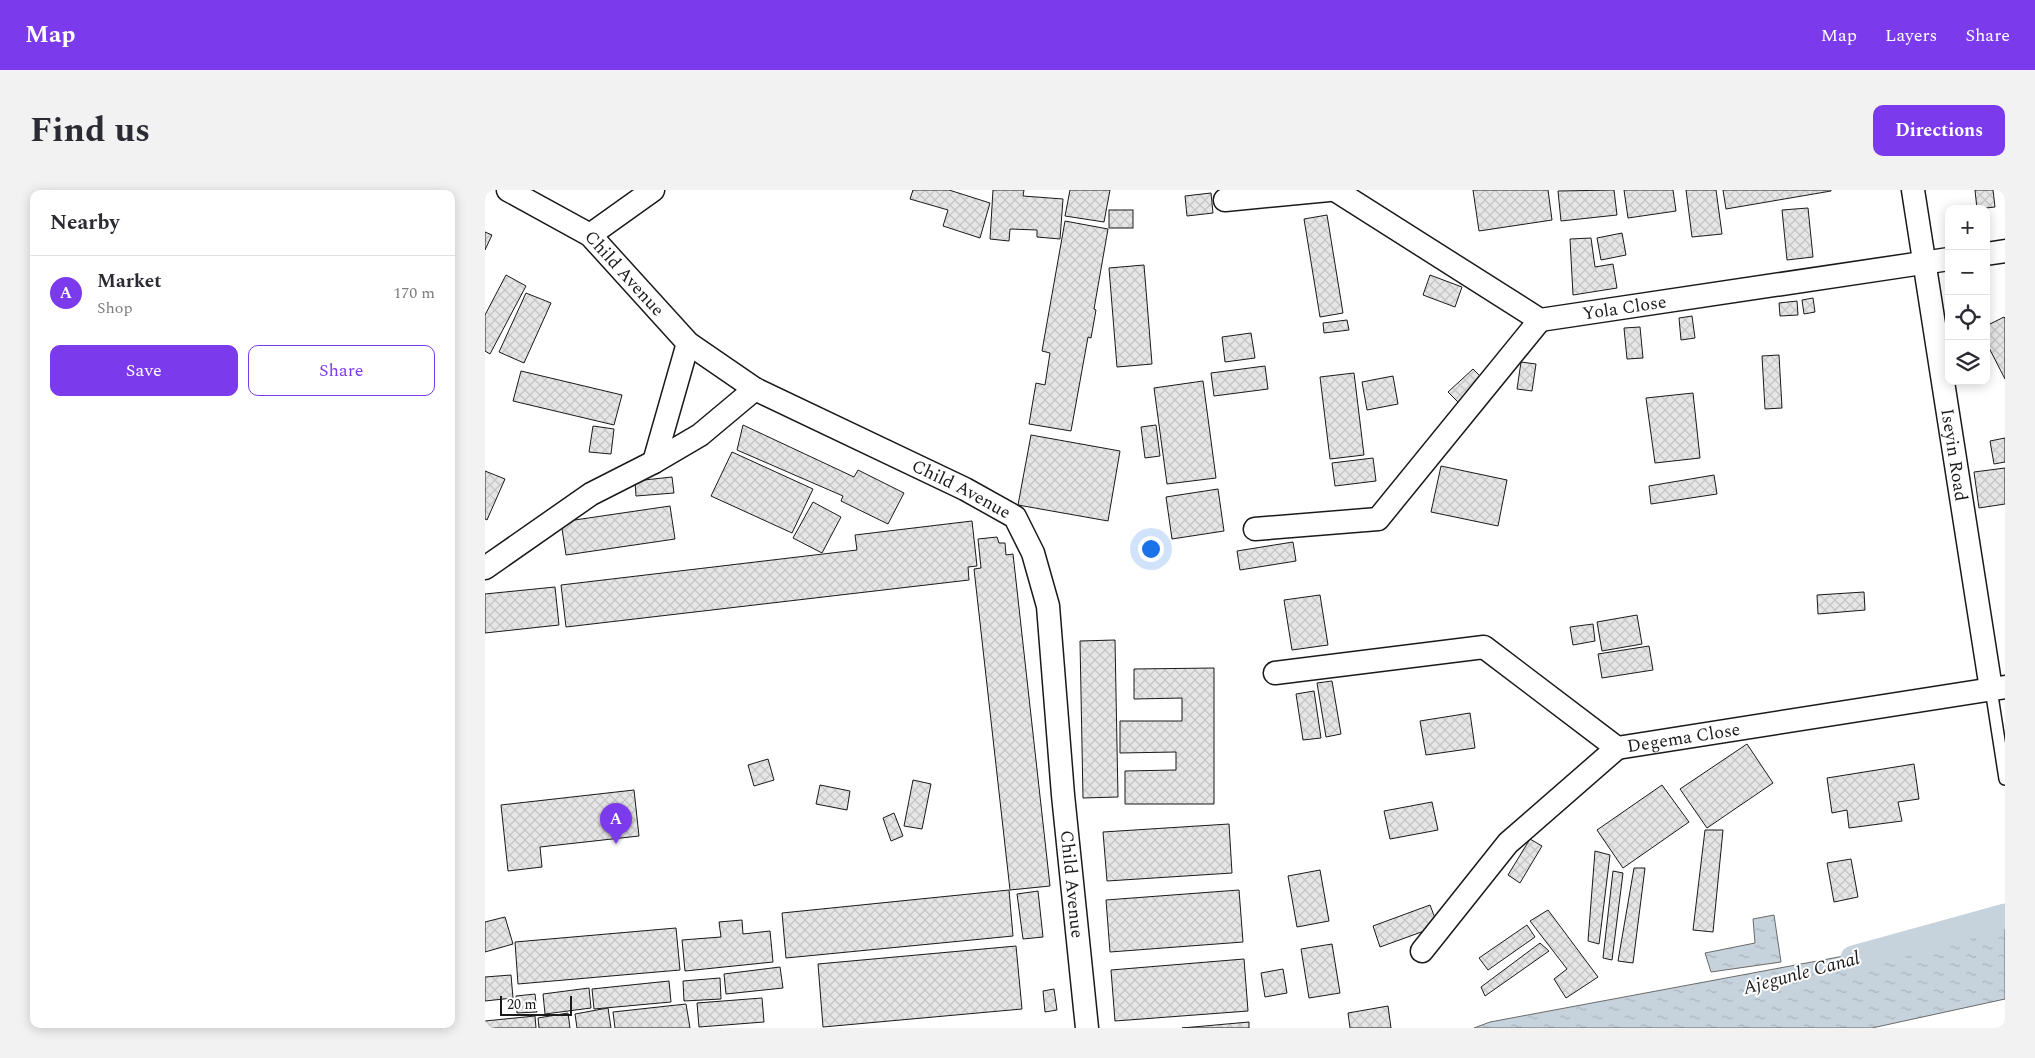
<!DOCTYPE html>
<html lang="en">
<head>
<meta charset="utf-8">
<style>
  body { margin:0; font-family:Spectral,serif; background:#f2f2f3; color:#2b2b33 }
  .controls { position:absolute; right:15px; top:15px; display:grid; overflow:hidden; border-radius:10px; box-shadow:0 2px 12px #0003 }
  .controls button { width:45px; height:45px; display:grid; place-items:center; padding:0; border:0; border-bottom:1px solid #e1e1e2; background:#fff; color:#2b2b33; font:25px sans-serif }
  .scale { position:absolute; left:15px; bottom:12px; width:72px; box-sizing:border-box; padding-left:5px; border:2px solid #1a1a1a; border-top:0; font-size:14px; line-height:18px; white-space:nowrap; color:#1a1a1a; -webkit-text-stroke:4px #fff; paint-order:stroke }
  .you { position:absolute; left:665px; top:358px; width:18px; height:18px; margin:-12px; border:4px solid #fff; border-radius:50%; background:#1a73e8; box-shadow:0 0 0 8px #1a73e833 }
  .badge { display:grid; place-items:center; width:32px; height:32px; border-radius:50%; background:#7c3aed; color:#fff; font-size:16px; font-weight:700 }
  .pin { position:absolute; translate:-50% -41px; filter:drop-shadow(0 1px 2px #0008) }
  .pin::after { content:''; position:absolute; top:26px; width:18px; height:15px; background:inherit; clip-path:polygon(0 0,100% 0,50% 100%) }
  .list { margin:0; padding:0; list-style:none }
  h2 { display:flex; justify-content:space-between; align-items:center; height:65px; margin:0; padding:0 20px; font-size:21px }
  h2 small { font-size:16px; font-weight:400; color:#7c7c81 }
  .list li { display:grid; grid-template-columns:32px 1fr auto; gap:15px; align-items:center; box-sizing:border-box; height:75px; padding:0 20px; border-top:1px solid #e1e1e2 }
  .list b { display:block; font-size:19px; white-space:nowrap }
  .list p { margin:0; font-size:16px; white-space:nowrap; color:#7c7c81 }
  .list em { font-size:16px; font-style:normal; color:#7c7c81 }
  .actions { display:flex; gap:10px; padding:15px 20px }
  .actions a { flex:1; padding:11px 0; border:1px solid #7c3aed; border-radius:10px; text-align:center; font-size:18px; color:#7c3aed }
  .actions .main { background:#7c3aed; color:#fff }
  .icon { flex:none; width:28px; height:28px; fill:none; stroke:currentColor; stroke-width:2; stroke-linecap:round; stroke-linejoin:round }
  .map { position:relative; flex:none; width:1520px; height:838px; overflow:hidden; border-radius:10px }
  header { display:flex; align-items:center; gap:30px; box-sizing:border-box; height:70px; padding:0 25px; background:#7c3aed; color:#fff }
  header strong { font-size:24px }
  nav { display:flex; gap:28px; margin-inline-start:auto; font-size:18px }
  .intro { display:flex; align-items:center; justify-content:space-between; box-sizing:border-box; height:120px; padding:0 30px }
  h1 { margin:0; font-size:35px }
  .button { padding:12px 22px; border-radius:10px; background:#7c3aed; color:#fff; font-size:18px; font-weight:700 }
  main { display:flex; gap:30px; padding:0 30px }
  aside { flex:1; background:#fff; border-radius:10px; box-shadow:0 2px 12px #0003 }
  .map>svg:first-child { display:block }
</style>
</head>
<body>
<header>
<strong>Map</strong>
<nav><a>Map</a><a>Layers</a><a>Share</a></nav>
</header>
<div class="intro"><h1>Find us</h1><a class="button">Directions</a></div>
<main>
<aside>
<h2>Nearby<small></small></h2>
<ul class="list">
<li><span class="badge">A</span><div><b>Market</b><p>Shop</p></div><em>170 m</em></li>
</ul>
<div class="actions"><a class="main">Save</a><a>Share</a></div>
</aside>
<div class="map">
<svg width="1520" height="838" viewBox="0 0 1520 838">
  <defs>
    <pattern id="water-ripples" width="26" height="14" patternUnits="userSpaceOnUse" patternTransform="scale(1.25)"><rect width="26" height="14" fill="#c6d2dc"/><path d="M2 4q2-2 4 0t4 0M15 11q2-2 4 0t4 0" fill="none" stroke="#aab4bc"/></pattern>
    <pattern id="building-cross-hatch" width="8" height="8" patternUnits="userSpaceOnUse" patternTransform="scale(1.25)"><rect width="8" height="8" fill="#e6e6e6"/><path d="M0 0l8 8M0 8l8-8" fill="none" stroke="#c5c5c5"/></pattern>
  </defs>
  <rect width="100%" height="100%" fill="#fff"/>
  <g fill="url(#water-ripples)" stroke="#6a6a6a">
    <polygon points="1289,725 1296,772 1226,782 1220,763 1270,753 1268,729"/>
    <polygon points="1520,736 1520,809 1387,838 989,838 1005,832"/>
  </g>
  <g fill="none" stroke-linecap="round" stroke-linejoin="round">
    <polyline stroke="#c6d2dc" stroke-width="25" points="1368,768 1520,726"/>
  </g>
  <g fill="url(#building-cross-hatch)" stroke="#1a1a1a">
    <polygon points="428,0 464,0 505,13 495,48 458,36 463,20 425,9"/>
    <polygon points="508,0 539,0 538,6 578,9 575,49 552,47 552,40 525,39 524,51 505,49"/>
    <polygon points="585,0 625,0 619,32 580,26"/>
    <polygon points="988,0 1063,0 1067,30 994,41"/>
    <polygon points="1129,0 1132,25 1076,31 1073,1"/>
    <polygon points="1139,0 1188,0 1191,21 1143,28"/>
    <polygon points="1201,0 1231,0 1237,44 1207,47"/>
    <polygon points="1238,0 1346,0 1346,1 1241,19"/>
    <polygon points="1490,0 1508,0 1510,17 1492,19"/>
    <polygon points="726,3 728,23 702,26 700,6"/>
    <polygon points="1323,18 1328,67 1302,70 1297,20"/>
    <rect x="624" y="20" width="24" height="18"/>
    <polygon points="842,25 858,123 835,127 819,29"/>
    <polygon points="580,31 623,39 609,119 611,120 606,148 603,147 586,241 544,234 551,193 560,195 565,163 557,161"/>
    <polygon points="0,42 7,45 0,60"/>
    <polygon points="1137,43 1141,65 1116,70 1112,48"/>
    <polygon points="1106,48 1110,77 1128,74 1132,98 1088,105 1085,49"/>
    <polygon points="659,75 667,174 632,177 624,78"/>
    <polygon points="21,85 41,96 5,164 0,161 0,125"/>
    <polygon points="945,85 977,97 970,117 938,105"/>
    <polygon points="41,103 66,113 39,173 14,162"/>
    <polygon points="1328,108 1330,122 1319,124 1317,110"/>
    <polygon points="1312,111 1313,125 1295,126 1294,113"/>
    <polygon points="1207,126 1210,148 1196,150 1194,128"/>
    <polygon points="1519,127 1520,128 1520,189 1501,152 1501,136"/>
    <polygon points="862,130 864,140 839,143 838,133"/>
    <polygon points="1155,137 1158,168 1142,169 1139,138"/>
    <polygon points="766,143 770,168 740,172 737,147"/>
    <polygon points="1294,165 1297,218 1280,219 1277,166"/>
    <polygon points="1036,172 1051,174 1047,201 1032,199"/>
    <polygon points="780,176 783,199 729,206 726,183"/>
    <polygon points="988,179 997,188 973,212 963,202"/>
    <polygon points="36,181 137,205 129,235 28,211"/>
    <polygon points="869,183 879,265 845,269 835,187"/>
    <polygon points="908,186 913,214 882,220 877,192"/>
    <polygon points="718,191 731,288 682,294 669,198"/>
    <polygon points="1208,203 1215,268 1170,273 1161,208"/>
    <polygon points="258,235 369,287 373,280 419,303 403,334 356,311 358,306 252,260"/>
    <polygon points="671,235 675,266 660,268 656,237"/>
    <polygon points="108,236 129,239 126,264 104,262"/>
    <polygon points="546,245 635,261 623,331 533,315"/>
    <polygon points="1520,248 1520,272 1509,274 1505,251"/>
    <polygon points="247,262 328,299 307,343 226,306"/>
    <polygon points="888,268 891,291 850,296 847,273"/>
    <polygon points="956,276 1022,290 1013,336 946,322"/>
    <polygon points="1520,278 1520,314 1494,318 1489,282"/>
    <polygon points="0,281 20,289 2,330 0,329"/>
    <polygon points="1229,285 1232,304 1166,314 1164,296"/>
    <polygon points="187,287 189,303 151,306 150,291"/>
    <polygon points="733,299 739,341 687,349 681,307"/>
    <polygon points="328,312 356,327 337,363 308,348"/>
    <polygon points="185,316 190,349 81,365 76,332"/>
    <polygon points="487,331 492,376 483,377 484,390 81,437 76,395 372,360 370,345"/>
    <polygon points="512,347 514,353 520,353 521,365 528,364 565,696 525,700 489,379 496,378 493,349"/>
    <polygon points="808,352 811,371 755,380 752,361"/>
    <polygon points="70,397 74,435 0,443 0,404"/>
    <polygon points="1379,402 1380,420 1333,424 1332,405"/>
    <polygon points="835,405 843,455 807,460 799,410"/>
    <polygon points="1152,425 1157,454 1117,461 1112,432"/>
    <polygon points="1108,434 1110,451 1088,455 1085,437"/>
    <polygon points="630,450 633,607 598,608 595,451"/>
    <polygon points="1164,456 1168,480 1117,488 1113,464"/>
    <polygon points="729,478 729,614 640,614 640,581 691,580 691,562 635,563 635,531 697,531 697,508 649,509 649,479"/>
    <polygon points="847,491 856,544 841,547 832,493"/>
    <polygon points="829,501 836,548 818,550 811,504"/>
    <polygon points="985,523 990,558 941,565 935,531"/>
    <polygon points="1262,554 1288,593 1222,638 1195,599"/>
    <polygon points="283,569 289,590 269,596 263,575"/>
    <polygon points="1429,574 1434,609 1413,612 1417,631 1364,638 1362,620 1347,623 1342,588"/>
    <polygon points="428,590 446,594 437,639 419,636"/>
    <polygon points="335,595 365,601 362,620 331,614"/>
    <polygon points="1177,595 1204,632 1138,678 1112,640"/>
    <polygon points="149,600 154,646 55,657 57,677 23,681 16,615"/>
    <polygon points="947,612 953,640 905,649 899,621"/>
    <polygon points="409,623 418,646 406,651 398,628"/>
    <polygon points="744,634 747,683 622,691 618,642"/>
    <polygon points="1220,640 1238,640 1228,742 1208,740"/>
    <polygon points="1045,649 1057,656 1035,693 1023,685"/>
    <polygon points="1110,661 1125,665 1114,754 1103,751"/>
    <polygon points="1366,669 1373,707 1349,712 1342,673"/>
    <polygon points="1149,678 1160,678 1148,773 1133,771"/>
    <polygon points="835,680 844,731 812,737 803,686"/>
    <polygon points="1128,681 1138,683 1127,770 1118,768"/>
    <polygon points="524,700 528,746 301,768 297,723"/>
    <polygon points="754,700 758,752 625,762 621,710"/>
    <polygon points="553,701 558,747 538,749 532,704"/>
    <polygon points="945,715 953,736 895,757 888,736"/>
    <polygon points="1063,720 1113,787 1081,808 1069,789 1082,779 1045,731"/>
    <polygon points="20,727 28,754 0,762 0,732"/>
    <polygon points="257,730 258,744 285,741 288,772 200,781 197,750 236,747 234,732"/>
    <polygon points="1042,735 1050,747 1003,780 994,768"/>
    <polygon points="191,738 195,780 33,794 30,752"/>
    <polygon points="1055,753 1064,761 1000,806 996,797"/>
    <polygon points="847,754 855,803 824,808 816,759"/>
    <polygon points="531,756 537,819 338,837 333,774"/>
    <polygon points="759,769 763,821 630,831 626,780"/>
    <polygon points="295,777 298,798 241,804 239,784"/>
    <polygon points="798,779 802,803 780,807 776,783"/>
    <polygon points="26,785 28,808 0,811 0,787"/>
    <polygon points="235,788 236,809 199,811 198,791"/>
    <polygon points="184,791 186,812 109,819 107,799"/>
    <polygon points="104,798 106,818 60,824 58,804"/>
    <polygon points="569,799 572,820 560,822 558,801"/>
    <polygon points="50,804 52,822 32,823 31,806"/>
    <polygon points="277,808 279,832 214,837 212,813"/>
    <polygon points="201,814 205,838 130,838 128,822"/>
    <polygon points="903,816 906,838 865,838 863,823"/>
    <polygon points="123,818 126,838 92,838 90,824"/>
    <polygon points="83,823 85,838 54,838 53,828"/>
    <polygon points="50,826 51,838 0,838 0,831"/>
    <polygon points="764,832 764,838 697,838"/>
  </g>
  <g fill="none" stroke-linecap="round" stroke-linejoin="round">
    <g stroke="#1a1a1a" stroke-width="14">
      <polyline id="lane" points="1506,499 1520,589"/>
    </g>
    <g stroke="#1a1a1a" stroke-width="25">
      <g id="street">
        <path id="s1" d="M23 0 105 45 203 153 270 199 480 299 530 327 548 363 563 416 578 605 602 838"/>
        <path id="s2" d="M850 0 1055 130 1464 69"/>
        <path id="s3" d="M1428 0 1506 499"/>
        <polyline points="740,10 844,0"/>
        <polyline points="105,45 168,0"/>
        <polyline points="1501,64 1520,61"/>
        <polyline points="169,272 203,153"/>
        <polyline points="770,339 893,329 1055,130"/>
        <polyline points="0,378 106,304 169,272 215,245 270,199"/>
        <path id="s4" d="M790 483 999 457 1132 558 1520 497"/>
        <polyline points="937,761 1023,653 1132,558"/>
      </g>
    </g>
    <use href="#lane" stroke="#fff" stroke-width="11"/>
    <use href="#street" stroke="#fff" stroke-width="22"/>
  </g>
  <g text-anchor="middle" stroke-width="4" stroke-linejoin="round" paint-order="stroke">
    <g font-size="18" fill="#1a1a1a" stroke="#fff">
      <text dy="6" stroke="none"><textPath href="#s1" startOffset="145">Child Avenue</textPath></text>
      <text dy="6" stroke="none"><textPath href="#s2" startOffset="328">Yola Close</textPath></text>
      <text dy="6" stroke="none"><textPath href="#s3" startOffset="268">Iseyin Road</textPath></text>
      <text dy="6" stroke="none"><textPath href="#s1" startOffset="550">Child Avenue</textPath></text>
      <text dy="6" stroke="none"><textPath href="#s4" startOffset="445">Degema Close</textPath></text>
      <text dy="6" stroke="none"><textPath href="#s1" startOffset="985">Child Avenue</textPath></text>
    </g>
    <g font-size="19" font-style="italic" fill="#1a1a1a" stroke="#fff">
      <text transform="translate(1316 782) rotate(-15)" y="7">Ajegunle Canal</text>
    </g>
  </g>
</svg>
<div class="controls">
<button>+</button>
<button>−</button>
<button><svg class="icon" aria-label="locate" viewBox="0 0 24 24"><circle cx="12" cy="12" r="6"/><path d="M12 2v4M12 18v4M2 12h4M18 12h4"/></svg></button>
<button><svg class="icon" aria-label="layers" viewBox="0 0 24 24"><path d="M12 4l9 5-9 5-9-5zM3 14l9 5 9-5"/></svg></button>
</div>
<div class="scale">20 m</div>
<div class="you"></div>
<div class="pin badge" style="left:131px;top:654px">A</div>
</div>
</main>
</body>
</html>
